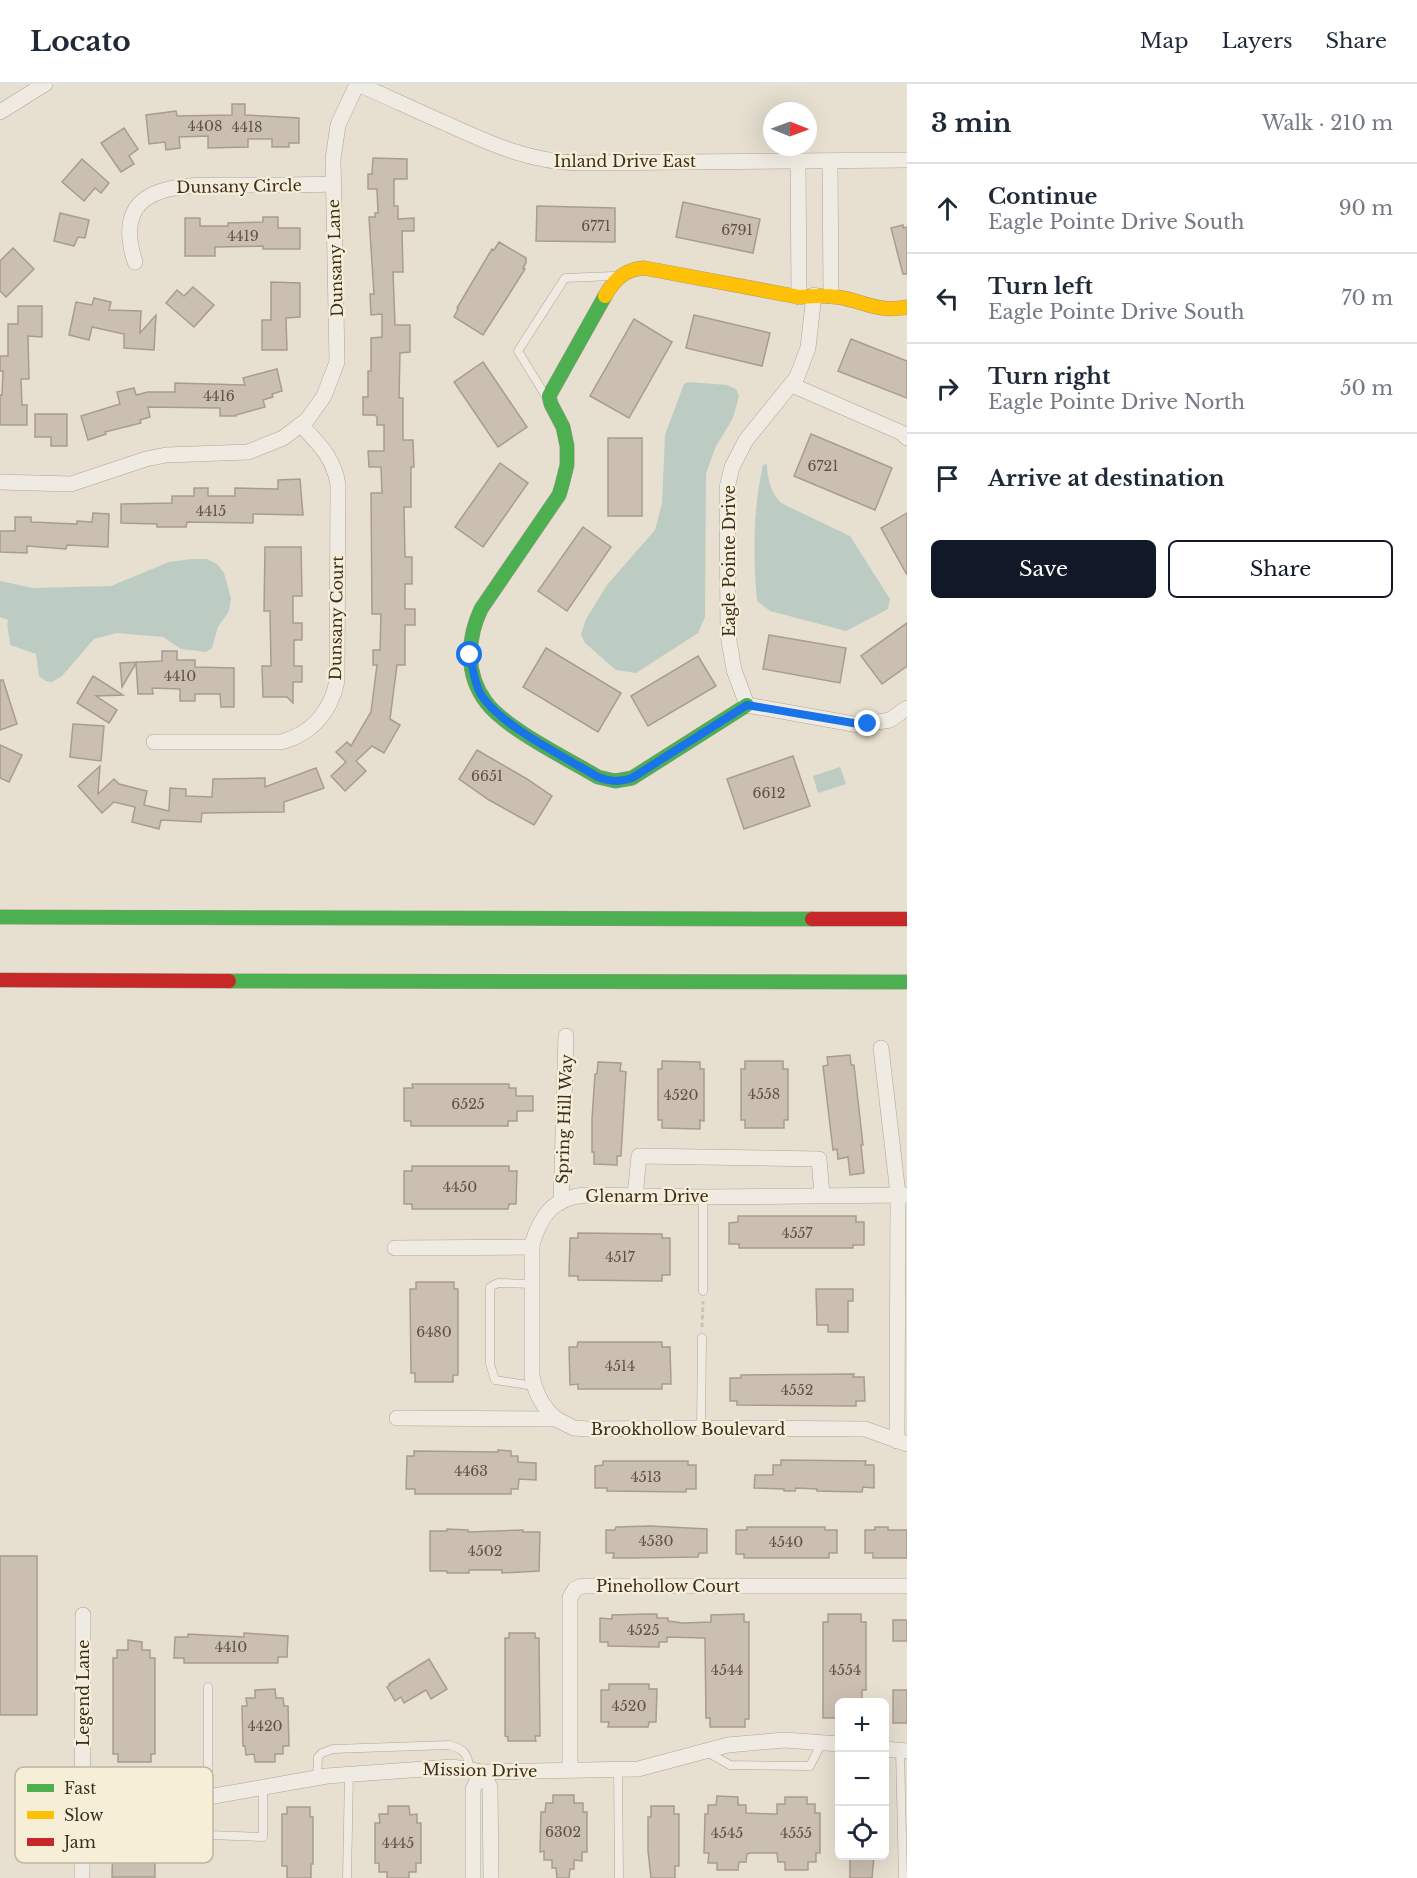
<!DOCTYPE html>
<html lang="en">
<head>
<meta charset="utf-8">
<style>
  body { margin:0; font-family:"Libre Baskerville",serif; background:#f6f6f7; color:#1f2937 }
  .controls { position:absolute; right:18px; bottom:18px; display:grid; overflow:hidden; border-radius:9px; box-shadow:0 6px 24px #0002 }
  .controls button { width:54px; height:54px; display:grid; place-items:center; padding:0; border:0; border-bottom:2px solid #e0e1e3; background:#fff; color:#1f2937; font:30px sans-serif }
  .compass { position:absolute; left:763px; top:18px; width:54px; height:54px; border-radius:50%; background:#fff; box-shadow:0 6px 24px #0002; rotate:91deg }
  .stop { position:absolute; width:18px; height:18px; margin:-14px; border:4px solid #1a73e8; border-radius:50%; background:#fff }
  .stop.end { background:#1a73e8; border-color:#fff; box-shadow:0 2px 6px #0008 }
  .list { margin:0; padding:0; list-style:none }
  h2 { display:flex; justify-content:space-between; align-items:center; height:78px; margin:0; padding:0 24px; font-size:26px }
  h2 small { font-size:20px; font-weight:400; color:#747a83 }
  .list li { display:grid; grid-template-columns:39px 1fr auto; gap:18px; align-items:center; box-sizing:border-box; height:90px; padding:0 24px; border-top:2px solid #e0e1e3 }
  .list b { display:block; font-size:22px; white-space:nowrap }
  .list p { margin:0; font-size:20px; white-space:nowrap; color:#747a83 }
  .list em { font-size:20px; font-style:normal; color:#747a83 }
  .actions { display:flex; gap:12px; padding:18px 24px }
  .actions a { flex:1; padding:14px 0; border:2px solid #111827; border-radius:9px; text-align:center; font-size:21px; color:#111827 }
  .actions .main { background:#111827; color:#fff }
  .icon { flex:none; width:33px; height:33px; fill:none; stroke:currentColor; stroke-width:2; stroke-linecap:round; stroke-linejoin:round }
  .map { position:relative; flex:none; width:907px; height:1794px; overflow:hidden }
  header { display:flex; align-items:center; gap:36px; box-sizing:border-box; height:84px; padding:0 30px; background:#fff; border-bottom:2px solid #e0e1e3 }
  header strong { font-size:28px }
  nav { display:flex; gap:33px; margin-inline-start:auto; font-size:21px }
  main { display:flex }
  aside { flex:1; background:#fff }
  .map>svg:first-child { display:block }
</style>
</head>
<body>
<header>
<strong>Locato</strong>
<nav><a>Map</a><a>Layers</a><a>Share</a></nav>
</header>
<main>
<div class="map">
<svg width="907" height="1794" viewBox="0 0 907 1794">
  <rect width="100%" height="100%" fill="#e7e0d1"/>
  <g fill="#bcccc2">
    <polygon points="689,298 727,301 736,305 739,312 733,334 715,364 706,390 705,533 698,549 636,589 616,586 585,559 581,551 586,535 607,501 655,446 662,419 665,351 684,300"/>
    <path d="M767 380C767 394 771 409 781 419L850 452 890 515 888 525 846 547 770 527 757 517C753 472 753 425 763 381Z"/>
    <path d="M191 475H207L217 480 224 489 228 503 231 515 229 527 218 543 212 564 206 568 181 565 163 553 117 549 94 555 62 592 52 598 46 597 39 592 36 570 10 561C10 551 6 545 8 536L0 533V497L33 504 111 502 169 478Z"/>
    <polygon points="840,683 846,700 818,709 813,692"/>
  </g>
  <g fill="#cbbfb2" stroke="#a89c90" stroke-width="1.5">
    <polygon points="232,20 245,20 245,31 299,34 299,59 289,59 289,63 272,63 272,55 248,55 248,63 208,64 208,52 179,53 180,64 166,66 165,58 149,60 146,31 176,27 177,32 232,31"/>
    <polygon points="124,44 138,65 129,72 134,80 121,88 101,59"/>
    <polygon points="373,74 407,75 407,95 394,95 394,122 398,122 398,135 414,134 414,147 402,147 403,188 393,188 395,241 410,241 410,268 400,269 399,314 403,314 403,356 413,356 414,383 411,383 411,423 404,423 405,473 412,473 412,500 405,500 405,525 415,525 415,541 405,541 405,581 397,581 390,635 400,641 384,669 372,662 356,677 366,687 345,707 331,692 346,678 336,668 347,658 351,662 371,628 377,581 373,581 373,566 380,566 381,530 372,530 371,409 382,409 381,383 369,383 368,367 384,367 384,341 377,341 377,333 375,331 363,331 363,313 368,313 368,287 371,287 371,254 382,253 382,230 371,231 370,210 374,210 369,133 375,133 375,129 378,129 377,105 368,105 368,90 372,90"/>
    <polygon points="82,75 109,99 101,109 95,104 84,117 62,98"/>
    <polygon points="683,118 760,135 753,169 676,153"/>
    <polygon points="537,122 615,124 615,158 536,157"/>
    <polygon points="60,129 89,136 85,154 78,153 74,162 54,157"/>
    <polygon points="263,133 278,133 278,144 300,144 300,165 263,165 263,162 215,163 215,172 185,172 185,134 200,134 200,142 228,142 228,139 263,138"/>
    <polygon points="903,141 903,144 907,143 907,190 903,190 891,144"/>
    <polygon points="499,158 526,174 526,179 523,184 525,185 508,212 483,251 454,233 458,225 457,224 492,165 494,166"/>
    <polygon points="13,164 34,185 6,213 0,207 0,177"/>
    <polygon points="271,198 300,199 300,233 286,234 287,266 262,266 262,236 271,236"/>
    <polygon points="193,203 214,221 194,243 166,219 177,206 184,212"/>
    <polygon points="94,214 111,218 109,226 141,227 140,249 156,231 154,266 124,264 124,250 92,243 89,256 69,251 76,218 92,221"/>
    <polygon points="18,222 42,222 42,253 28,252 29,295 21,295 22,321 27,321 27,341 0,341 0,311 2,311 3,287 0,287 0,272 8,272 8,240 18,240"/>
    <polygon points="694,231 770,249 762,282 686,264"/>
    <polygon points="634,235 672,258 629,334 590,312"/>
    <polygon points="851,255 907,277 907,314 838,287"/>
    <polygon points="483,278 527,343 498,363 454,298"/>
    <polygon points="277,285 282,307 272,310 273,313 263,316 265,323 236,331 236,332 220,332 220,324 148,323 150,333 140,336 141,339 105,348 106,350 88,356 81,332 120,320 117,308 134,304 136,311 148,308 175,308 175,299 245,301 243,294"/>
    <polygon points="35,330 67,330 67,362 51,362 51,353 35,353"/>
    <polygon points="811,350 892,384 875,426 794,392"/>
    <rect x="608" y="354" width="34" height="78"/>
    <polygon points="500,379 528,399 483,463 455,443"/>
    <polygon points="300,395 303,431 253,430 253,439 187,438 186,443 157,443 157,440 121,439 121,420 172,419 172,412 194,412 194,404 208,404 208,412 235,412 235,404 278,405 278,396"/>
    <polygon points="93,429 109,430 108,463 67,461 66,465 27,462 27,469 0,468 0,447 15,447 15,433 31,433 31,438 77,440 77,437 92,438"/>
    <polygon points="907,429 907,491 881,444"/>
    <polygon points="583,443 611,463 567,527 538,507"/>
    <polygon points="265,463 301,463 302,512 293,512 293,539 302,539 302,556 294,556 294,582 302,582 302,598 293,598 293,619 287,613 263,613 262,582 271,582 270,527 264,527"/>
    <polygon points="907,539 907,582 882,600 861,572"/>
    <polygon points="769,551 846,564 840,599 763,585"/>
    <polygon points="546,564 621,609 598,648 523,603"/>
    <polygon points="162,567 177,567 177,576 195,576 195,583 234,584 234,623 221,623 220,610 195,610 195,617 180,617 180,605 152,604 153,610 138,610 136,579 122,603 120,579 162,577"/>
    <polygon points="698,572 716,602 648,642 631,612"/>
    <polygon points="93,592 123,611 96,612 117,626 109,639 77,619"/>
    <polygon points="0,596 3,596 17,640 0,646"/>
    <polygon points="73,640 104,642 101,677 70,673"/>
    <polygon points="0,661 22,671 9,698 0,694"/>
    <polygon points="477,666 527,695 552,712 534,741 489,716 459,695"/>
    <polygon points="793,672 810,722 744,745 727,695"/>
    <polygon points="100,682 98,710 114,695 119,700 147,707 144,721 169,727 170,704 186,705 186,712 212,713 213,695 265,694 265,703 316,684 324,704 284,718 284,728 202,729 201,738 161,736 159,745 132,738 135,723 114,718 102,729 78,702"/>
    <polygon points="850,971 851,981 854,981 863,1061 861,1061 864,1089 850,1091 848,1073 838,1075 837,1065 833,1066 823,982 828,981 827,973"/>
    <polygon points="662,977 700,978 700,985 704,985 704,1037 700,1036 700,1045 662,1044 662,1036 658,1036 658,985 662,985"/>
    <polygon points="745,977 783,977 783,985 788,985 788,1036 784,1036 784,1044 745,1044 745,1036 741,1036 741,985 745,985"/>
    <polygon points="598,978 621,979 620,987 626,988 621,1072 617,1072 617,1081 594,1080 594,1068 592,1068 592,1035 595,990 597,990"/>
    <polygon points="412,1000 509,1000 509,1004 516,1004 516,1012 533,1012 533,1027 517,1027 517,1037 508,1037 508,1042 411,1042 411,1037 404,1037 404,1004 413,1004"/>
    <polygon points="412,1082 509,1082 509,1087 517,1087 516,1120 509,1120 508,1125 412,1125 412,1120 404,1120 404,1087 412,1087"/>
    <polygon points="738,1132 856,1132 856,1138 864,1138 864,1161 853,1161 853,1164 739,1164 739,1160 729,1160 729,1139 738,1138"/>
    <polygon points="578,1149 662,1150 662,1154 670,1154 670,1191 662,1191 662,1197 578,1196 578,1192 569,1192 570,1154 578,1154"/>
    <polygon points="416,1198 454,1198 454,1205 458,1205 458,1291 453,1291 453,1298 415,1298 415,1289 411,1289 410,1205 416,1205"/>
    <polygon points="816,1205 853,1205 853,1217 848,1217 848,1248 828,1248 828,1241 817,1241"/>
    <polygon points="578,1258 662,1258 662,1263 670,1263 671,1300 662,1300 662,1305 578,1305 578,1300 570,1301 569,1263 577,1263"/>
    <polygon points="854,1290 853,1293 864,1293 865,1317 856,1317 856,1322 737,1321 737,1317 730,1317 730,1294 741,1294 741,1291"/>
    <polygon points="498,1366 511,1367 511,1372 518,1372 518,1378 536,1379 536,1396 519,1395 518,1405 511,1405 511,1410 415,1410 415,1405 406,1405 407,1372 414,1372 414,1367 498,1368"/>
    <polygon points="781,1376 866,1377 865,1381 874,1381 874,1404 863,1403 862,1408 817,1407 817,1405 796,1404 795,1407 784,1407 784,1405 754,1404 755,1391 773,1391 773,1381 781,1381"/>
    <polygon points="603,1377 688,1377 688,1381 696,1381 696,1405 686,1405 686,1408 607,1407 607,1404 595,1404 595,1382 603,1381"/>
    <polygon points="650,1442 707,1445 707,1469 699,1469 698,1473 631,1474 613,1474 614,1469 606,1469 606,1446 615,1446 616,1443"/>
    <polygon points="747,1443 825,1443 825,1446 837,1446 837,1469 829,1469 829,1474 744,1474 744,1470 736,1470 736,1446 747,1446"/>
    <polygon points="875,1443 888,1443 888,1446 907,1446 907,1474 873,1474 873,1469 865,1469 865,1446 875,1446"/>
    <polygon points="447,1445 468,1446 468,1448 523,1446 523,1448 540,1448 539,1487 502,1489 502,1486 469,1486 469,1489 447,1489 447,1487 430,1487 430,1447 447,1447"/>
    <rect x="0" y="1472" width="37" height="159"/>
    <polygon points="645,1530 657,1530 657,1534 668,1534 668,1537 683,1539 711,1538 711,1531 744,1530 744,1538 749,1538 749,1635 745,1635 745,1643 710,1643 710,1634 706,1634 705,1554 667,1553 667,1558 659,1558 659,1563 608,1562 608,1558 600,1558 600,1534 612,1535 612,1531"/>
    <polygon points="828,1530 861,1530 861,1538 866,1538 866,1606 862,1606 862,1618 840,1618 840,1634 823,1634 823,1538 828,1538"/>
    <rect x="893" y="1536" width="14" height="21"/>
    <polygon points="244,1549 288,1552 287,1573 278,1573 278,1579 184,1579 184,1574 174,1574 175,1553 188,1553 188,1550 244,1553"/>
    <polygon points="509,1549 535,1549 535,1554 539,1554 540,1652 535,1652 536,1657 508,1657 508,1653 505,1652 505,1554 509,1554"/>
    <polygon points="128,1556 142,1558 142,1566 150,1566 150,1574 155,1574 155,1670 151,1670 151,1678 118,1678 118,1670 113,1670 113,1574 117,1574 117,1566 128,1566"/>
    <polygon points="429,1575 447,1605 431,1615 426,1606 404,1619 401,1613 395,1617 387,1603 390,1601 389,1600"/>
    <polygon points="609,1600 649,1600 649,1605 657,1605 656,1638 649,1638 648,1643 608,1643 609,1638 601,1638 601,1606 609,1606"/>
    <polygon points="275,1605 276,1614 283,1614 284,1622 288,1622 289,1662 283,1662 283,1670 275,1670 275,1678 255,1678 254,1670 246,1671 245,1662 243,1662 242,1622 247,1622 246,1614 255,1614 255,1606"/>
    <rect x="893" y="1606" width="14" height="33"/>
    <polygon points="553,1711 574,1711 574,1719 583,1719 583,1728 587,1728 587,1768 582,1768 582,1777 574,1776 574,1785 570,1785 569,1794 557,1794 556,1784 552,1784 552,1776 544,1776 544,1767 540,1768 541,1728 545,1728 546,1719 553,1719"/>
    <polygon points="717,1712 738,1713 738,1721 746,1721 746,1729 773,1730 777,1730 777,1720 785,1720 785,1713 807,1713 807,1720 815,1720 815,1729 820,1729 820,1769 816,1769 816,1778 808,1778 808,1786 785,1786 785,1778 778,1778 777,1769 751,1769 747,1770 746,1778 739,1778 738,1786 717,1786 717,1779 708,1779 709,1769 704,1769 705,1730 708,1730 708,1721 716,1721"/>
    <polygon points="388,1722 409,1722 410,1731 417,1730 417,1739 421,1739 421,1779 416,1779 416,1788 409,1788 409,1794 387,1794 387,1788 379,1788 379,1779 375,1779 375,1739 380,1739 379,1730 388,1730"/>
    <polygon points="651,1722 674,1722 674,1730 679,1730 679,1782 675,1782 675,1794 651,1794 648,1767 648,1733 651,1733"/>
    <polygon points="287,1723 310,1723 310,1733 313,1733 313,1780 311,1780 311,1794 287,1794 287,1782 282,1782 282,1730 287,1730"/>
    <polygon points="118,1745 150,1746 150,1753 155,1753 155,1793 112,1793 113,1753 118,1753"/>
    <polygon points="850,1772 874,1772 872,1794 850,1794"/>
  </g>
  <g fill="none" stroke-linecap="round" stroke-linejoin="round">
    <g stroke="#ada599" stroke-width="9">
      <g id="lane">
        <polyline points="545,311 518,267 565,194 613,192"/>
        <polyline points="703,1113 703,1207"/>
        <polyline points="532,1200 498,1199 490,1203 490,1280 495,1296 534,1302"/>
        <polyline points="701,1344 702,1254"/>
        <polyline points="900,1667 903,1794"/>
        <polyline points="707,1668 730,1681 810,1682 822,1658"/>
        <polyline points="618,1685 619,1794"/>
        <path d="M317 1693 318 1673 322 1669 333 1665 449 1661C465 1665 468 1671 470 1686"/>
        <polyline points="179,1713 182,1750 263,1753 263,1703"/>
        <polyline points="208,1713 208,1603"/>
        <polyline points="347,1794 349,1690"/>
      </g>
    </g>
    <g stroke="#ada599" stroke-width="16">
      <g id="street">
        <path d="M358 0C388 13 417 27 447 40 491 60 530 78 579 79L907 76"/>
        <polyline points="0,28 45,0"/>
        <polyline points="798,77 799,213"/>
        <polyline points="830,77 831,212"/>
        <path d="M135 178C109 96 184 101 240 101 271 101 302 101 333 100"/>
        <polyline points="814,211 808,264 797,293 746,356 732,383 727,404 728,551 734,586 747,621 859,641 890,636 907,624"/>
        <polyline points="792,301 902,349 907,354"/>
        <polyline points="0,398 71,400 146,375 166,371 248,368 283,354 307,336 324,312 337,278 333,75 338,41 357,0"/>
        <path d="M154 658H281C312 650 331 627 337 597L338 401C334 374 319 360 301 341"/>
        <polyline points="881,964 898,1110 897,1357"/>
        <polyline points="635,1112 639,1072 819,1075 822,1111"/>
        <polyline points="561,1118 566,952"/>
        <polyline points="395,1164 532,1163"/>
        <polyline points="397,1334 556,1335 574,1344 587,1345 701,1344 865,1345 907,1360"/>
        <path d="M556 1335C542 1322 536 1310 532 1292V1160C541 1131 553 1114 585 1111L703 1113 907 1111"/>
        <polyline points="884,1665 907,1667"/>
        <polyline points="570,1686 570,1514 575,1505 582,1502 907,1502"/>
        <polyline points="482,1688 490,1703 491,1794"/>
        <polyline points="82,1713 208,1713 327,1692 452,1683 482,1688 638,1685 728,1661 784,1656 840,1660"/>
        <polyline points="82,1794 83,1531"/>
        <polyline points="473,1794 473,1705 482,1688"/>
      </g>
    </g>
    <g stroke="#9c958a" stroke-width="15">
      <g id="fast">
        <path d="M605 212 549 312 551 320 563 343 567 362V381L562 401 559 411 481 525C467 555 465 590 486 618 506 645 568 675 598 693L615 697 632 694 747 621"/>
        <polyline points="0,833 812,835"/>
        <polyline points="229,897 907,898"/>
      </g>
    </g>
    <g stroke="#9c958a" stroke-width="15">
      <path id="slow" d="M605 212C614 196 625 185 644 184L799 213C812 212 824 211 837 213 865 217 877 229 907 223"/>
    </g>
    <g stroke="#9c958a" stroke-width="15">
      <g id="jam">
        <polyline points="812,835 907,835"/>
        <polyline points="0,896 229,897"/>
      </g>
    </g>
    <polyline stroke="#c8c2b9" stroke-width="3" stroke-dasharray="4.5 3" stroke-linecap="butt" points="702,1243 703,1217"/>
    <use href="#lane" stroke="#efebe3" stroke-width="8"/>
    <use href="#street" stroke="#efebe3" stroke-width="15"/>
    <use href="#fast" stroke="#4caf50" stroke-width="14"/>
    <use href="#slow" stroke="#ffc107" stroke-width="14"/>
    <use href="#jam" stroke="#c62828" stroke-width="14"/>
  </g>
  <g fill="none" stroke-linecap="round" stroke-linejoin="round">
    <path stroke="#1a73e8" stroke-width="8" d="M470 571C472 583 474 595 479 607 496 640 565 673 598 693 611 698 620 698 632 694L747 621 859 640H868"/>
  </g>
  <g text-anchor="middle" stroke-width="4.5" stroke-linejoin="round" paint-order="stroke">
    <g font-size="14" fill="#605244">
      <text x="205" y="47">4408</text>
      <text x="247" y="48">4418</text>
      <text x="596" y="147">6771</text>
      <text x="737" y="151">6791</text>
      <text x="243" y="157">4419</text>
      <text x="219" y="317">4416</text>
      <text x="823" y="387">6721</text>
      <text x="211" y="432">4415</text>
      <text x="180" y="597">4410</text>
      <text x="487" y="697">6651</text>
      <text x="769" y="714">6612</text>
      <text x="764" y="1015">4558</text>
      <text x="681" y="1016">4520</text>
      <text x="468" y="1025">6525</text>
      <text x="460" y="1108">4450</text>
      <text x="797" y="1154">4557</text>
      <text x="620" y="1178">4517</text>
      <text x="434" y="1253">6480</text>
      <text x="620" y="1287">4514</text>
      <text x="797" y="1311">4552</text>
      <text x="471" y="1392">4463</text>
      <text x="646" y="1398">4513</text>
      <text x="656" y="1462">4530</text>
      <text x="786" y="1463">4540</text>
      <text x="485" y="1472">4502</text>
      <text x="643" y="1551">4525</text>
      <text x="231" y="1568">4410</text>
      <text x="727" y="1591">4544</text>
      <text x="845" y="1591">4554</text>
      <text x="629" y="1627">4520</text>
      <text x="265" y="1647">4420</text>
      <text x="563" y="1753">6302</text>
      <text x="727" y="1754">4545</text>
      <text x="796" y="1754">4555</text>
      <text x="398" y="1764">4445</text>
    </g>
    <g font-size="16" fill="#3d2e20" stroke="#f7eed8">
      <text x="625" y="83">Inland Drive East</text>
      <text transform="translate(239 102) rotate(-1)" y="6">Dunsany Circle</text>
      <text transform="translate(335 174) rotate(-92)" y="6">Dunsany Lane</text>
      <text transform="translate(729 477) rotate(-90)" y="6">Eagle Pointe Drive</text>
      <text transform="translate(336 534) rotate(-89)" y="6">Dunsany Court</text>
      <text transform="translate(564 1035) rotate(-88)" y="6">Spring Hill Way</text>
      <text x="647" y="1118">Glenarm Drive</text>
      <text x="688" y="1351">Brookhollow Boulevard</text>
      <text x="668" y="1508">Pinehollow Court</text>
      <text transform="translate(83 1609) rotate(-90)" y="6">Legend Lane</text>
      <text transform="translate(480 1686) rotate(1)" y="6">Mission Drive</text>
    </g>
  </g>
  <rect x="15" y="1683" width="198" height="96" rx="9" fill="#f7eed8" stroke="#bfb4a1" stroke-width="1.5"/>
  <rect x="27" y="1700" width="27" height="8" fill="#4caf50"/>
  <rect x="27" y="1727" width="27" height="8" fill="#ffc107"/>
  <rect x="27" y="1754" width="27" height="8" fill="#c62828"/>
  <g font-size="16" fill="#3d2e20">
    <text x="64" y="1710">Fast</text>
    <text x="64" y="1737">Slow</text>
    <text x="64" y="1764">Jam</text>
  </g>
</svg>
<div class="controls">
<button>+</button>
<button>−</button>
<button><svg class="icon" aria-label="locate" viewBox="0 0 24 24"><circle cx="12" cy="12" r="6"/><path d="M12 2v4M12 18v4M2 12h4M18 12h4"/></svg></button>
</div>
<svg class="compass" viewBox="-18 -18 36 36"><path d="M0-13l5 13h-10z" fill="#e53935"/><path d="M0 13l5-13h-10z" fill="#747a83"/></svg>
<div class="stop" style="left:470px;top:571px"></div>
<div class="stop end" style="left:868px;top:640px"></div>
</div>
<aside>
<h2>3 min<small>Walk · 210 m</small></h2>
<ul class="list">
<li><svg class="icon" aria-label="ahead" viewBox="0 0 24 24"><path d="M12 20V5M6 11l6-6 6 6"/></svg><div><b>Continue</b><p>Eagle Pointe Drive South</p></div><em>90 m</em></li>
<li><svg class="icon" aria-label="left" viewBox="0 0 24 24"><path d="M17 20v-9H6M10 6l-5 5 5 5"/></svg><div><b>Turn left</b><p>Eagle Pointe Drive South</p></div><em>70 m</em></li>
<li><svg class="icon" aria-label="right" viewBox="0 0 24 24"><path d="M7 20v-9h11M14 6l5 5-5 5"/></svg><div><b>Turn right</b><p>Eagle Pointe Drive North</p></div><em>50 m</em></li>
<li><svg class="icon" aria-label="arrive" viewBox="0 0 24 24"><path d="M6 21V4h12l-3 4 3 4H6"/></svg><div><b>Arrive at destination</b></div></li>
</ul>
<div class="actions"><a class="main">Save</a><a>Share</a></div>
</aside>
</main>
</body>
</html>
